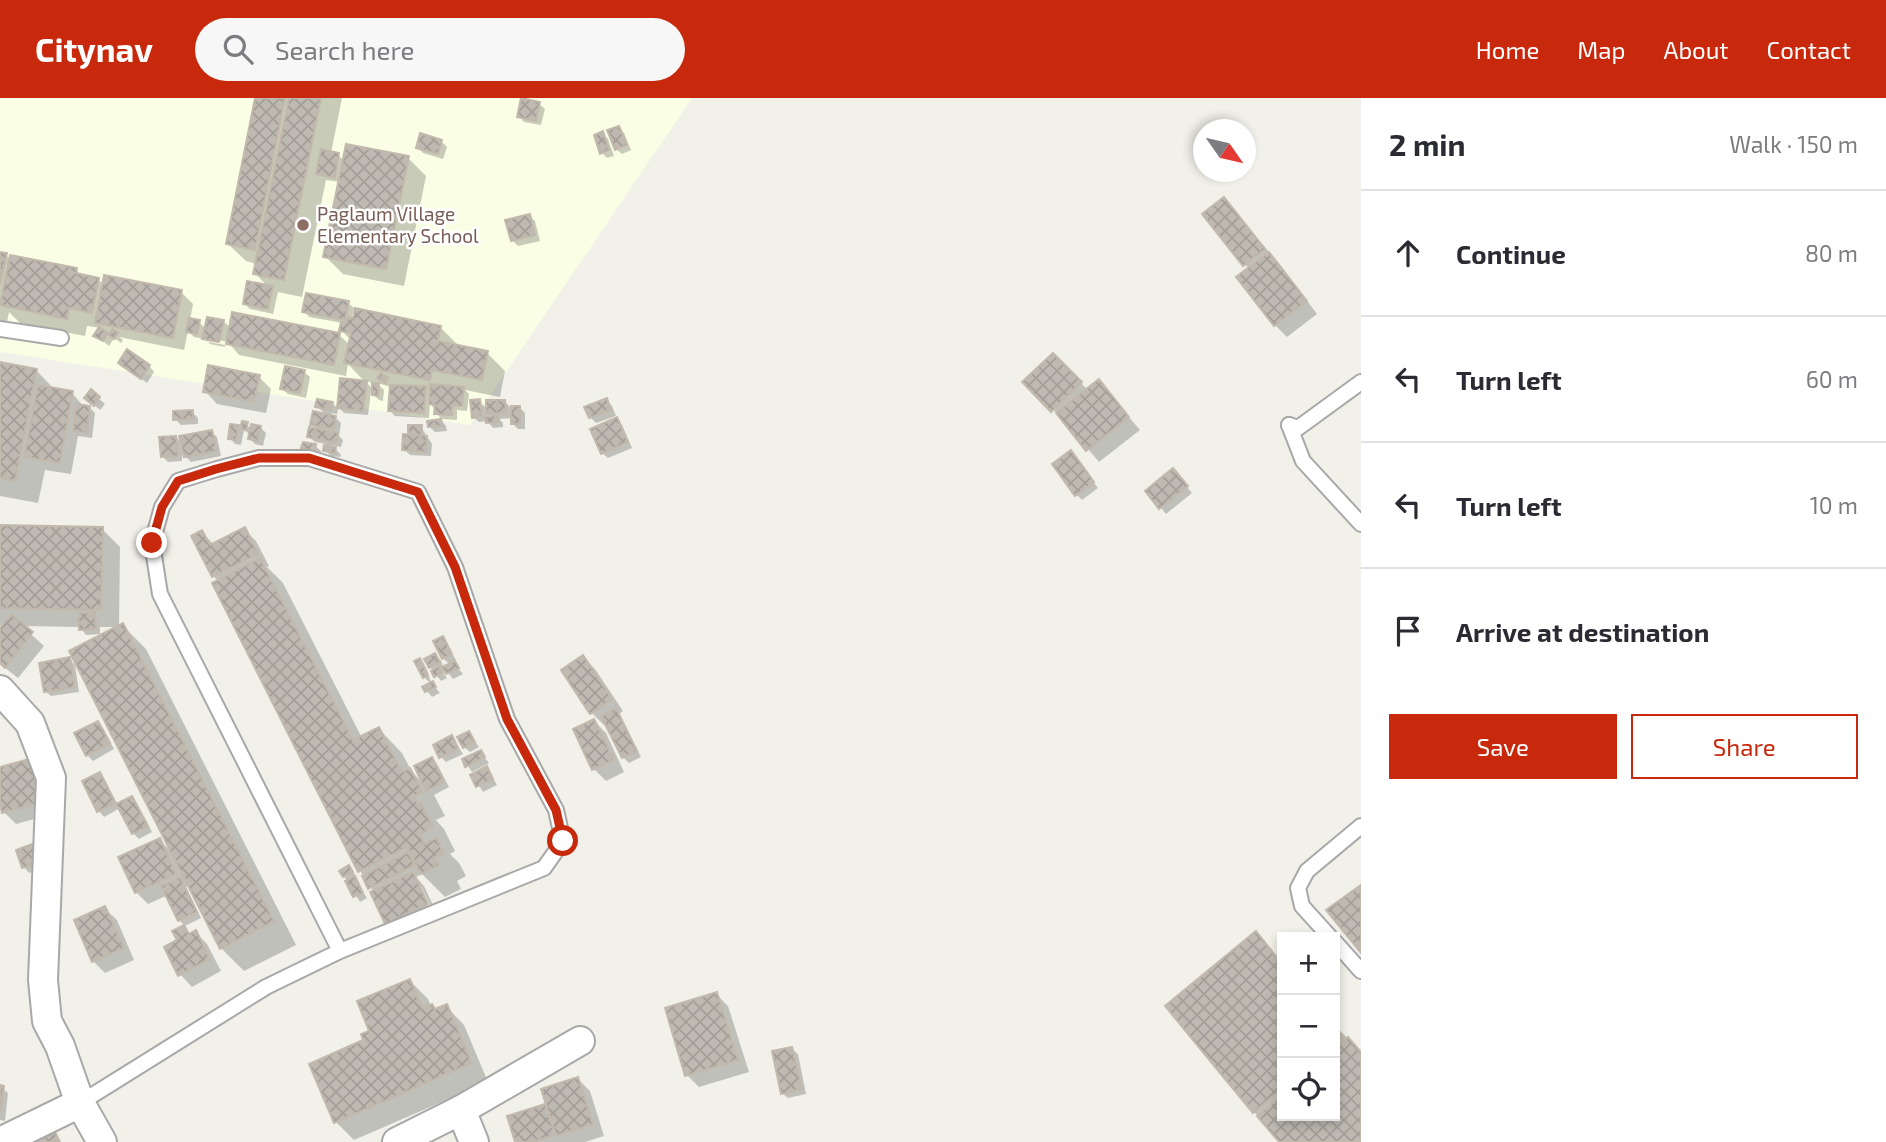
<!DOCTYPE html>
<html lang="en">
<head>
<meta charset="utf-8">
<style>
  body { margin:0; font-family:"Exo 2",sans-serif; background:#f7f7f7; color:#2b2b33 }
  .controls { position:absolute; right:21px; bottom:21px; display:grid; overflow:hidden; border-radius:0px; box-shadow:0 4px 10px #0003 }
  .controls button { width:63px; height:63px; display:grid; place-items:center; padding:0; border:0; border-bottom:2px solid #e1e1e2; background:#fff; color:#2b2b33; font:35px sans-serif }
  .compass { position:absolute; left:1193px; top:21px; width:63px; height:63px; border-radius:50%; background:#fff; box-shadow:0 4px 10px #0003; rotate:124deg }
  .stop { position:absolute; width:21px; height:21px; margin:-16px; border:5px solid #c8280b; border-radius:50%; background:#fff }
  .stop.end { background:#c8280b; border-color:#fff; box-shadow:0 2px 7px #0008 }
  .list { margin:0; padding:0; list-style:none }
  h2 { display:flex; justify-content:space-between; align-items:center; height:91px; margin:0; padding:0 28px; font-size:30px }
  h2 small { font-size:23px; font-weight:400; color:#7c7c81 }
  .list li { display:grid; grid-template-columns:46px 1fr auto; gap:21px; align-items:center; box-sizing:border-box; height:126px; padding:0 28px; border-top:2px solid #e1e1e2 }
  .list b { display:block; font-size:26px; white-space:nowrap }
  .list em { font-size:23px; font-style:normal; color:#7c7c81 }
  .actions { display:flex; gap:14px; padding:21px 28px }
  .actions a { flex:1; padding:16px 0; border:2px solid #c8280b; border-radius:0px; text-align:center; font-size:24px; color:#c8280b }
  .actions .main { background:#c8280b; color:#fff }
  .icon { flex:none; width:38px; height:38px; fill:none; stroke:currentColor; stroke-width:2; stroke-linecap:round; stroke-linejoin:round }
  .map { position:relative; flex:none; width:1361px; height:1044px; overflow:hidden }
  header { display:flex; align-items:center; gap:42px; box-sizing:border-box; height:98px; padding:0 35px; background:#c8280b; color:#fff }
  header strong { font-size:33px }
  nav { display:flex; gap:38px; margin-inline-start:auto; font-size:24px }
  .search { width:490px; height:63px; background:#f7f7f7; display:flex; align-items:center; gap:18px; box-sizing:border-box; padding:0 24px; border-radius:38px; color:#7c7c81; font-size:26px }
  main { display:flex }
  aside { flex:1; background:#fff }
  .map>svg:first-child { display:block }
</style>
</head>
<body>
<header>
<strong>Citynav</strong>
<div class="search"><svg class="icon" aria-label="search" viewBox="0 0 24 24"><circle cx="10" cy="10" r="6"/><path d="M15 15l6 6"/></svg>Search here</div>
<nav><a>Home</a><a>Map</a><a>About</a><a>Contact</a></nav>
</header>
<main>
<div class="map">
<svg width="1361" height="1044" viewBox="0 0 1361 1044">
  <defs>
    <pattern id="building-cross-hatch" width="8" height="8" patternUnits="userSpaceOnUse" patternTransform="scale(1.75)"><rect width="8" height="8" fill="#beb9b1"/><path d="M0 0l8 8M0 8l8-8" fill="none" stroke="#a39f98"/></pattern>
  </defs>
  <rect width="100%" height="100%" fill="#f1f0e9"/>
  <polygon fill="#fafee5" points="0,0 692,0 470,327 0,254"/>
  <g fill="#0003" fill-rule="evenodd">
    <polygon points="257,0 342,0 331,55 338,57 344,63 408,60 426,78 404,188 343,176 325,158 340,84 326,82 302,199 278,194 273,216 250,211 245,206 269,190 255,175 257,166 246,163 227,145"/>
    <polygon points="539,6 545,11 541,27 524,24 519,18"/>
    <polygon points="619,30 624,35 631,52 622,56 616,51"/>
    <polygon points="602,35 608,41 614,58 607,60 602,55"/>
    <polygon points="441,43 447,49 443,61 423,55 418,50"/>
    <polygon points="1224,101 1281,168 1317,216 1287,239 1275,227 1249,171 1205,116"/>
    <polygon points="529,118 535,123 540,143 518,148 513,143"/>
    <polygon points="0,156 6,157 11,162 76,172 82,178 98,181 104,187 181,194 193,206 190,222 199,224 206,231 223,223 231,230 339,237 350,247 351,242 341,232 343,225 309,219 304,213 348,205 354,210 351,221 440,229 458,247 487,255 505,273 500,299 465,292 469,296 467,313 457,312 457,322 441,321 430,305 429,320 395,318 390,313 391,289 377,285 384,292 383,303 379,302 371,294 368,317 344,315 339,309 366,284 374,292 374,285 364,283 348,266 346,278 239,257 228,244 208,240 208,244 225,247 225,249 210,246 205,241 194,239 188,233 184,252 119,239 123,242 121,245 114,240 109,248 96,237 101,230 87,228 85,238 20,225 9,214 7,224 0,223"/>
    <polygon points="1053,257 1088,292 1098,283 1140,332 1099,364 1065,323 1025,284"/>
    <polygon points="120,265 149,268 154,274 147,285"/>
    <polygon points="0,266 36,272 55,292 72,295 84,309 89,309 95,315 92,340 78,338 71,376 45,372 38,405 0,398"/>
    <polygon points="304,274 310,279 306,300 288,296 282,291"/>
    <polygon points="259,279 271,291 266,315 217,306 205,293"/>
    <polygon points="91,294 105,306 100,312 92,305"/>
    <polygon points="606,302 612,308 616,318 596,325 590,319"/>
    <polygon points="479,303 487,311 504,303 513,312 520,310 525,315 525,331 518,331 512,325 513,320 499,321 503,325 503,329 493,330 487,323 479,324 473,319"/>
    <polygon points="332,305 338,311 337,316 331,315 341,325 339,338 343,342 341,349 332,347 341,357 340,359 331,358 325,352 326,346 315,344 309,339 319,333 312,326 327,318 317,308"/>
    <polygon points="192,314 198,320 198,326 181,327 175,321"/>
    <polygon points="617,321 622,327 632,350 608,360 602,355"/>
    <polygon points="441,322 446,328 447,333 435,334 429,328"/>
    <polygon points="243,325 252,331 260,329 266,335 263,348 255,346 250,341 251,337 244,332 241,347 235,346 230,340 238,329 242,333"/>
    <polygon points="421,329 432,346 431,358 410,357 404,351"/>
    <polygon points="211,334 217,339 221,358 191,364 182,355 182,363 168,364 162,358 176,339 183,347"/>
    <polygon points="315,348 321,353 320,358 309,355 303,350"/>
    <polygon points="1076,360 1098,390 1082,402 1076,396"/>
    <polygon points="1178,378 1192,395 1166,416 1147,393"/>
    <polygon points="0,429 102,431 120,449 119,529 100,529 100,536 86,537 80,529 22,528 44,548 18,580 0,566 0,532 4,527 0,527"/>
    <path d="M244 431 256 443 269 468 267 469 283 485 362 640 379 631 402 655 412 674 423 685 432 661 437 666 449 689 434 697 445 718 436 722 444 731 455 753 450 756 459 765 466 778 457 783 461 791 445 799 422 776 416 779 424 788 438 818 398 837 386 825 374 794 360 773 218 483 213 478 202 434 214 447ZM417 788H421L433 813 430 815Z"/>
    <polygon points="123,528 146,551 296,847 244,873 221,850 190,787 186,789 201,820 183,829 185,828 179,822 168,797 148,806 136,794 159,742 172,754"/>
    <polygon points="442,540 456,562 453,564 463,576 453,581 448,575 450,567 443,560"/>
    <polygon points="435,557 441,563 444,570 441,572 447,580 441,583 430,569"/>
    <polygon points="583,559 595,571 623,613 619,616 641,659 629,665 623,659 607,625 604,627 592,615"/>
    <polygon points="69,561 75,567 79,594 51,598 45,593"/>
    <polygon points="420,562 425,568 431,584 440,595 432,599 424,590 431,586 424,579"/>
    <polygon points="594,623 606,635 624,674 606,683 594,671"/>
    <polygon points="98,625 103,630 114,651 93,663 87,657"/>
    <polygon points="469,635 479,649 470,654 464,649"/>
    <polygon points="452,639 463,656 446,664 441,659"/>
    <polygon points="480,654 489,665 472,674 464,662"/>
    <polygon points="487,670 497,687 483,694 473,678"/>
    <polygon points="0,671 56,715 16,726 4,714 0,700"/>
    <polygon points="99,676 105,682 118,707 132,700 137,706 152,734 139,741 133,735 120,710 104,719 99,713"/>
    <polygon points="32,748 38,754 43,770 29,775 24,769"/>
    <polygon points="349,770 354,775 357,780 355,781 367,800 360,804 344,778"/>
    <polygon points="104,810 117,822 134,862 105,875 93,863"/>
    <polygon points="183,829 191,837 195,834 207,846 221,873 192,889 180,876 179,843"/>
    <polygon points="1256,836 1282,863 1282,1018 1335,1018 1335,927 1361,955 1361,1044 1281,1044 1254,1014"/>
    <polygon points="410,883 428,901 431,908 437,913 446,908 464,927 488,984 354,1042 336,1024 371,934"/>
    <polygon points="716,896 728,908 749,974 699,989 687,977"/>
    <polygon points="792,951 798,956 806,996 788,1000 782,995"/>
    <polygon points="578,981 590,993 604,1038 585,1044 517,1044 544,1008 551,1014"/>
    <polygon points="0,989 8,995 5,1023 0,1022"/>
  </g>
  <g fill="url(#building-cross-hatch)" stroke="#c2b9ac" stroke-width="2">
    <polygon points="255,0 285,0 255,152 226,146"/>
    <polygon points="289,0 321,0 284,182 253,176"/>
    <polygon points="521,0 540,4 536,23 517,19"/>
    <polygon points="619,28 627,47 615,52 607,32"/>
    <polygon points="603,33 609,52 600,56 594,37"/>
    <polygon points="420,35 442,42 438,56 416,50"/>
    <polygon points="346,46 409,58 386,171 323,159"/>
    <polygon points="321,51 339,55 335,80 316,76"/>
    <polygon points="1224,99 1265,151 1243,168 1202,116"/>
    <polygon points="530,116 535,137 511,143 505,122"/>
    <polygon points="0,154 7,155 0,187"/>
    <polygon points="1269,154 1307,203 1274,228 1236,179"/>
    <polygon points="10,157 77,170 76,175 99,180 92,215 69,210 67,221 0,207"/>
    <polygon points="104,177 182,192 173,240 95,225"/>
    <polygon points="247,183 273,188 268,211 243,206"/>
    <polygon points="306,195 349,203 345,222 302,214"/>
    <polygon points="355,210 441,228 438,243 488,253 482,282 432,272 430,282 344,265 351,235 339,233 341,224 346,225 348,219 353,220"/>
    <polygon points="232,214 340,235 334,267 226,246"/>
    <polygon points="207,219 224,222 219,244 202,241"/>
    <polygon points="189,220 200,222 197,236 186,234"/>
    <polygon points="99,229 108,235 103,243 93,238"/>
    <polygon points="113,231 118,235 114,241 109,237"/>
    <polygon points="127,251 150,267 141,281 118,265"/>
    <polygon points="1053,255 1082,284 1051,314 1022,284"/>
    <polygon points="0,264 37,271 15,383 0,380"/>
    <polygon points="208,267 260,277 254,304 203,294"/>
    <polygon points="285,268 305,272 300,295 280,291"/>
    <polygon points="381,275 388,280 385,285 377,280"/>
    <polygon points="340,280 367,283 363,313 337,310"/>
    <polygon points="1099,281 1129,319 1086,353 1056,315"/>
    <polygon points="372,285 379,285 378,298 372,297"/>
    <polygon points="430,286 464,289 462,308 452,308 452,317 434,316 435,307 429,306"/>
    <polygon points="38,287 73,293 60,365 24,359"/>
    <polygon points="390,287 426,288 424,315 388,313"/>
    <polygon points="91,291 100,299 94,308 84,300"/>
    <polygon points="607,300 611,312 589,320 584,309"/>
    <polygon points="317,301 333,304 331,312 315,309"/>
    <polygon points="480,301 482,318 472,320 470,302"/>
    <polygon points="486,302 505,302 506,315 486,316"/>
    <polygon points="76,306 90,308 87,335 73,333"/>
    <rect x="511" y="308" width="9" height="18"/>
    <polygon points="193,312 193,321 173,322 173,313"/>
    <polygon points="313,313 336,318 334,331 310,327"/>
    <polygon points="498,317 499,324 486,325 485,319"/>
    <polygon points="617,319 628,344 601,356 590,331"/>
    <polygon points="441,321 442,328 428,329 427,323"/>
    <polygon points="242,323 248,324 246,332 240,331"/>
    <polygon points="230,326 239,327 236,342 228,341"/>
    <polygon points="251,326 261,328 258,343 248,341"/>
    <polygon points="408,327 422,327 421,340 408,340"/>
    <polygon points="309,329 338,335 336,345 307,339"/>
    <polygon points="212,332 217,353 184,359 179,338"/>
    <polygon points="403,336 427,338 426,354 402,352"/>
    <polygon points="176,338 178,358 161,359 159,339"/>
    <polygon points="303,344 316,346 315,353 301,350"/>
    <polygon points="324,347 336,349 335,355 323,353"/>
    <polygon points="1071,352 1094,384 1075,398 1052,366"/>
    <polygon points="1173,370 1188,388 1159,411 1145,393"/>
    <polygon points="0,427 103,429 101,512 0,510"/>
    <polygon points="245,429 258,456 212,479 191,438 202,432 210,447"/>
    <polygon points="260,460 353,642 379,629 402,674 410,670 423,694 414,698 418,707 421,705 433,729 420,737 424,746 436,740 444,755 435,759 439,767 421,776 407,749 358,774 212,485"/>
    <polygon points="95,514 96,531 79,532 78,515"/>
    <polygon points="11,516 33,534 5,570 0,565 0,530"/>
    <polygon points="123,525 274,823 220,851 69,553"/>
    <polygon points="443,538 452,556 442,561 433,543"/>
    <polygon points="435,555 440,564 429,570 424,561"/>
    <polygon points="583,557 612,601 590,616 561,572"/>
    <polygon points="70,559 75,589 44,594 39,565"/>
    <polygon points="420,560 428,577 423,580 414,563"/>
    <polygon points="455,563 459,570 446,576 442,569"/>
    <polygon points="440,568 443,574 434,579 431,573"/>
    <polygon points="433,583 436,589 425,594 422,589"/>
    <polygon points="616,610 637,653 622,660 601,618"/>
    <polygon points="594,621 614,662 592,672 573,631"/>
    <polygon points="98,623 110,645 86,658 74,635"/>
    <polygon points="469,633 475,644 463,650 457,639"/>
    <polygon points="452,637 458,650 439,660 433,647"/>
    <polygon points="481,652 485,659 465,669 462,661"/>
    <polygon points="432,659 444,683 426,693 414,668"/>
    <polygon points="33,660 45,703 2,715 0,707 0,669"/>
    <polygon points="487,668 493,681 476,689 470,677"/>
    <polygon points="100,674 115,705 97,714 82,683"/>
    <polygon points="132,698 148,728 132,736 116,706"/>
    <polygon points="160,740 176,776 135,795 118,759"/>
    <polygon points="32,746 38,765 22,770 16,752"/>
    <polygon points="408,754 415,767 368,791 362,778"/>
    <polygon points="349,767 353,774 343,779 339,773"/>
    <polygon points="413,774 428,806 385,826 370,794"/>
    <polygon points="355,778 363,795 353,799 345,783"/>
    <polygon points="180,779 197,814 178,823 161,788"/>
    <polygon points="1361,787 1361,855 1326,812"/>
    <polygon points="105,808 124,850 92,864 74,822"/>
    <polygon points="184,827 189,836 196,832 210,861 178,878 164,849 177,842 172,833"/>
    <polygon points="1256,833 1282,866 1282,991 1253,1015 1165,908"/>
    <polygon points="410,881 422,910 432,906 435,911 447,906 472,965 334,1025 309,966 363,942 361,936 369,933 357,903"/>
    <polygon points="717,894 738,962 685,978 665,910"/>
    <polygon points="1335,930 1343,940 1335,947"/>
    <polygon points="1348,939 1361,954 1361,1044 1279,1044 1257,1018 1282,997 1282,1018 1335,1018 1335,951"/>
    <polygon points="792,949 802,991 781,996 772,953"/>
    <polygon points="578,979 593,1026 556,1038 541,991"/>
    <polygon points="0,987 4,988 0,1017"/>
    <polygon points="545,1006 555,1037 532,1044 515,1044 507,1018"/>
    <polygon points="55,1034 60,1044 35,1044"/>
  </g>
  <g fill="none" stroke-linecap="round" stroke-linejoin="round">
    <g stroke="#a8a8a8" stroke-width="18">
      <g id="service">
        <polyline points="0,231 61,240"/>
        <polyline points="1289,327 1303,363 1361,426"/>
        <polyline points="1289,327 1298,330 1361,284"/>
        <polyline points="1330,839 1302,808 1298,790 1307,773 1361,728"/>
        <polyline points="1335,844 1361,873"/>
        <polyline points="80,1005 266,889 340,853 544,770 563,743 556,712 507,621 455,469 418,394 309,360 259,360 217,371 178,383 162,409 152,445 160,496 340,853"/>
      </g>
    </g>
    <g stroke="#a8a8a8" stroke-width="32">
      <g id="minor">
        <polyline points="0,592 30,625 51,680 43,882 47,923 60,948 80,1005 102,1044"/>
        <polyline points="461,1012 474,1044"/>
        <polyline points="0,1044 80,1005"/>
        <polyline points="397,1044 461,1012 580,943"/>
      </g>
    </g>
    <use href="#service" stroke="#fff" stroke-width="14"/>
    <use href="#minor" stroke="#fff" stroke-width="28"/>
  </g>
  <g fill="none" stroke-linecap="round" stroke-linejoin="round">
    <polyline stroke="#c8280b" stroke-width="9" points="152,445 162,409 178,383 216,371 259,360 309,360 418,394 455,469 507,621 556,712 563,743"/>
  </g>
  <circle fill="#8d6e63" stroke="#fff" stroke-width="2.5" cx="303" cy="127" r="7"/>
  <g text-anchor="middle" stroke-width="5" stroke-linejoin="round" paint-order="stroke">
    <g font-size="19" fill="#785e54" stroke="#fff" text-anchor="start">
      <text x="317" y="123">Paglaum Village<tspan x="317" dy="22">Elementary School</tspan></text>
    </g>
  </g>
</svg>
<div class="controls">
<button>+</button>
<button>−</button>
<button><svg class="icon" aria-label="locate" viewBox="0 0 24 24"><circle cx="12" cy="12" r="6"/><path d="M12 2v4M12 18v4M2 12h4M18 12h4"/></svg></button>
</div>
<svg class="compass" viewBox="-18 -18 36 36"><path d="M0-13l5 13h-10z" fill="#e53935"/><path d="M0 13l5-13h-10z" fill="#7c7c81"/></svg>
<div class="stop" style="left:563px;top:743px"></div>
<div class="stop end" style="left:152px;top:445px"></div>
</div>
<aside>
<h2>2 min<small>Walk · 150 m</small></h2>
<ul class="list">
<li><svg class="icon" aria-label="ahead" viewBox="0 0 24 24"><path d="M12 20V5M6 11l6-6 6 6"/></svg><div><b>Continue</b></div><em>80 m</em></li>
<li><svg class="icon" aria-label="left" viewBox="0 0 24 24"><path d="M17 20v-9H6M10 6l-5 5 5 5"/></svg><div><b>Turn left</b></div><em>60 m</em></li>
<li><svg class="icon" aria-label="left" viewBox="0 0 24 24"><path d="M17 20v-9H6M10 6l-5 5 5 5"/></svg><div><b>Turn left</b></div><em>10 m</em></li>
<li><svg class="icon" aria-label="arrive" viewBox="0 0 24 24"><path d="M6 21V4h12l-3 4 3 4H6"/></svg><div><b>Arrive at destination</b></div></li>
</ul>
<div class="actions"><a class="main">Save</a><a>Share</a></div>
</aside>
</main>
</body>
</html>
